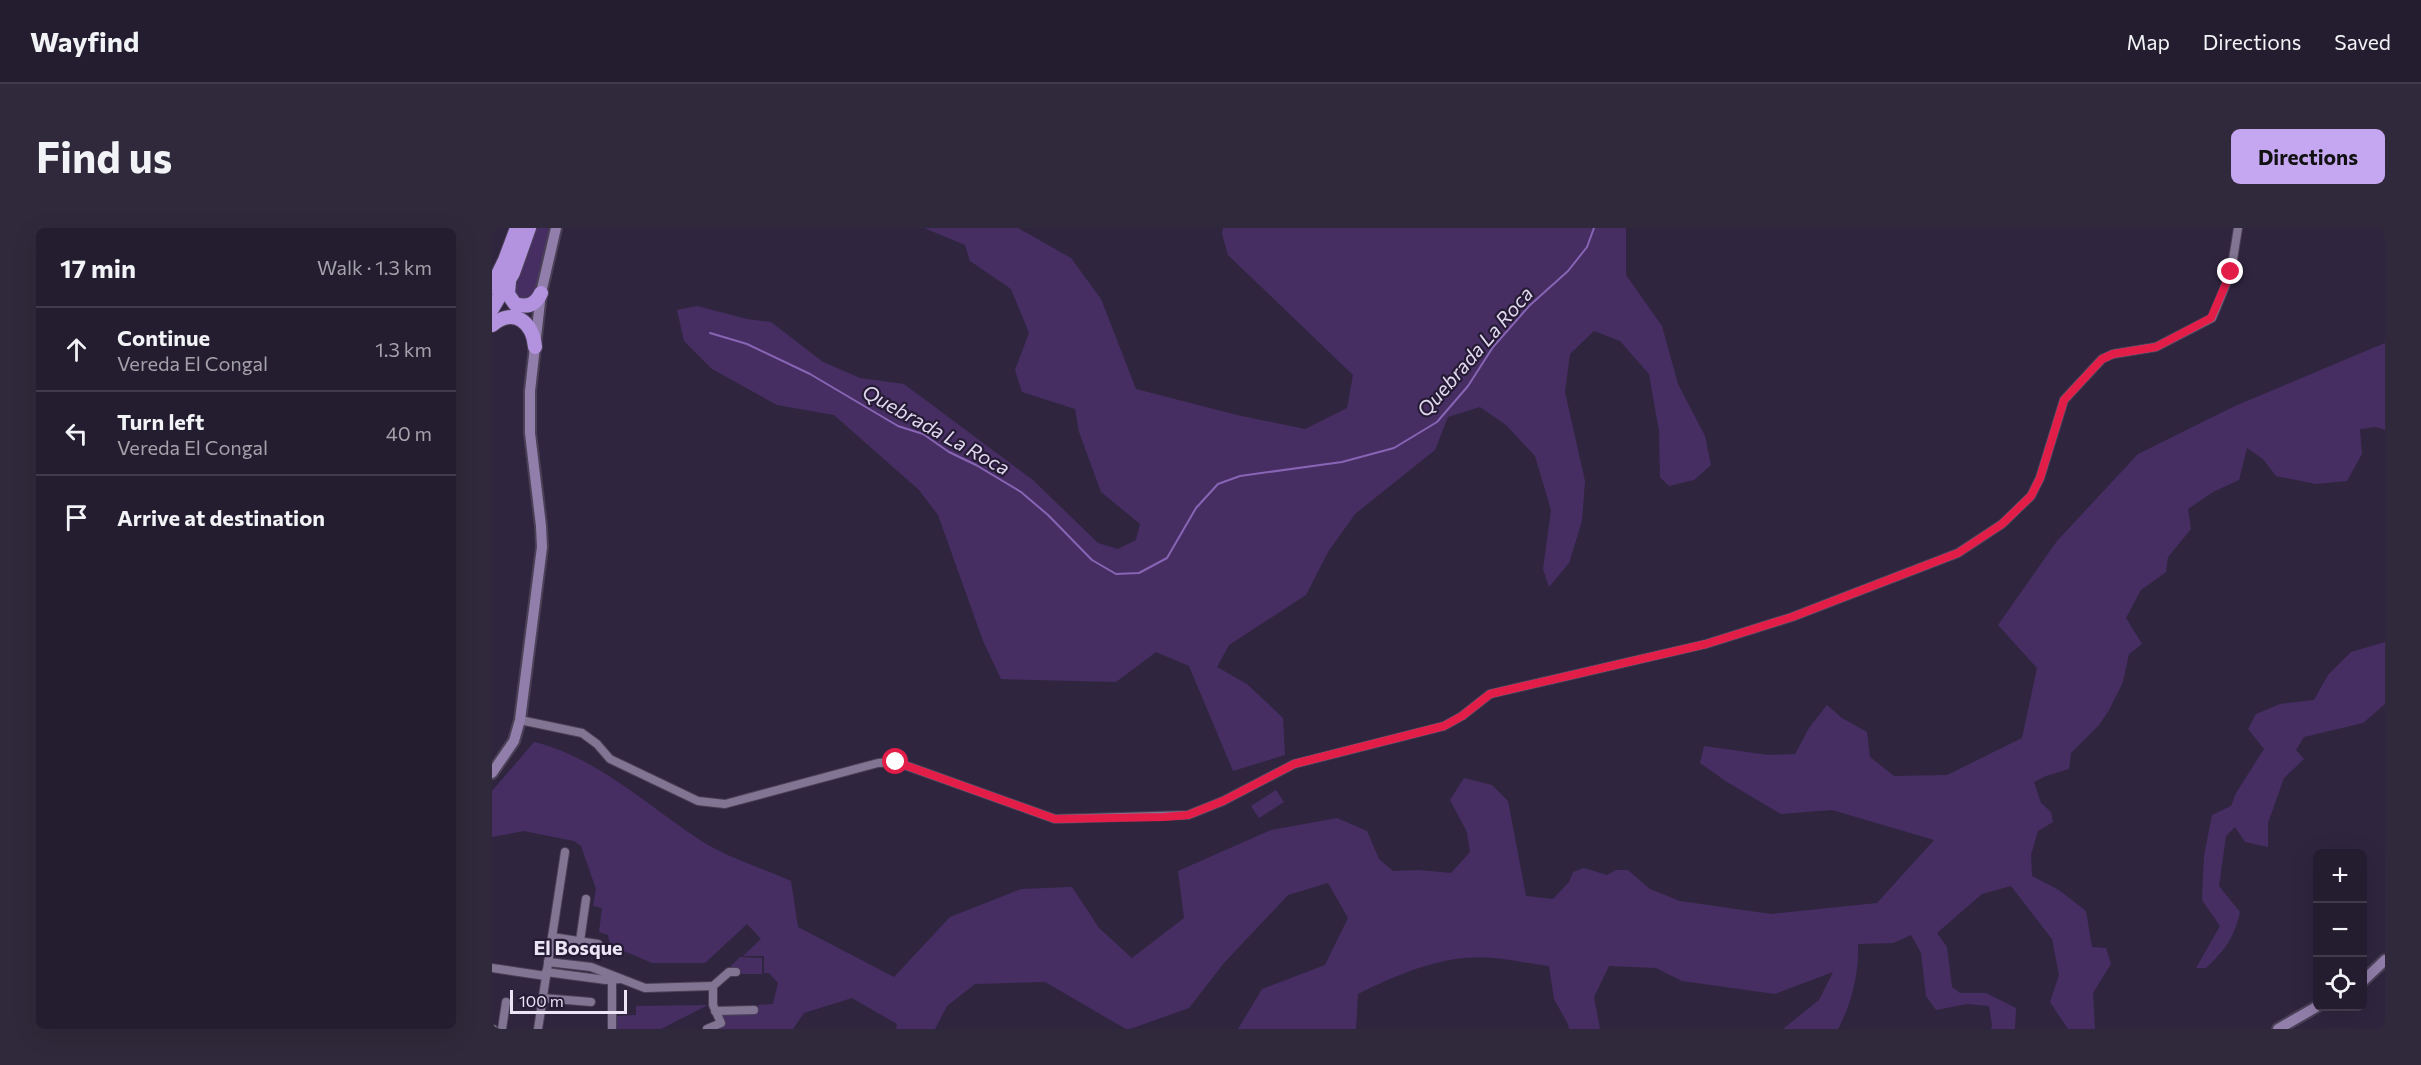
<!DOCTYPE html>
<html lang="en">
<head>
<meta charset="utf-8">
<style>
  body { margin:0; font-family:Commissioner,sans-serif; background:#30293b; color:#f1f3f6 }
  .controls { position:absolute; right:18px; bottom:18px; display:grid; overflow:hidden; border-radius:9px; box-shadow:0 6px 24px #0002 }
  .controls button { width:54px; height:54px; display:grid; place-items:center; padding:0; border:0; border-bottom:2px solid #413a4b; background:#241c2f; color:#f1f3f6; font:30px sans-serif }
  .scale { position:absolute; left:18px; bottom:15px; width:117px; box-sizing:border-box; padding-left:6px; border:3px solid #eae4f5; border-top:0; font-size:16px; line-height:21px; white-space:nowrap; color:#eae4f5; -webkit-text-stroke:4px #261b35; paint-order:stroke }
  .stop { position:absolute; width:18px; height:18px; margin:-14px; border:4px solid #e11d48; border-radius:50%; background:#fff }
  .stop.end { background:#e11d48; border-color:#fff; box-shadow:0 2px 6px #0008 }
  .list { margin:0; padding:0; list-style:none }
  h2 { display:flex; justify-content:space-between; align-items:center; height:78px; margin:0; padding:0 24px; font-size:26px }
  h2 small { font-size:20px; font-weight:400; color:#a3a1aa }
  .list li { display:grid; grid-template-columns:39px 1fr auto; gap:18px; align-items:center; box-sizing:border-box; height:84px; padding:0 24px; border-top:2px solid #413a4b }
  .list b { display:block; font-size:22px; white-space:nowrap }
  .list p { margin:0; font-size:20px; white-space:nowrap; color:#a3a1aa }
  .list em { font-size:20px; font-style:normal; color:#a3a1aa }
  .icon { flex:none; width:33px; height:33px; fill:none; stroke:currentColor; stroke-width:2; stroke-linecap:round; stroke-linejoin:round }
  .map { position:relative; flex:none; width:1893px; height:801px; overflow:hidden; border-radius:9px }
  header { display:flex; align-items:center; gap:36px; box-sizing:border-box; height:84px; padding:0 30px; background:#241c2f; border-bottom:2px solid #413a4b }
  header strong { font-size:28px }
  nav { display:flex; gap:33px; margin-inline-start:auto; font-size:21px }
  .intro { display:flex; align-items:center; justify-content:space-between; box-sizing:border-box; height:144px; padding:0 36px }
  h1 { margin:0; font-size:42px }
  .button { padding:15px 27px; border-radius:9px; background:#c5a6f0; color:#111; font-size:21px; font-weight:700 }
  main { display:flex; gap:36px; padding:0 36px }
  aside { flex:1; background:#241c2f; border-radius:9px; box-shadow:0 6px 24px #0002 }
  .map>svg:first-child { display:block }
</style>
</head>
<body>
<header>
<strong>Wayfind</strong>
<nav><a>Map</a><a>Directions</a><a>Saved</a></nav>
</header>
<div class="intro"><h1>Find us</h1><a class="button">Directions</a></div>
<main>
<aside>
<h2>17 min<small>Walk · 1.3 km</small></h2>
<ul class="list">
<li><svg class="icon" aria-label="ahead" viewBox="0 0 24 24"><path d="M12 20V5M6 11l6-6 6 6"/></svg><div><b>Continue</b><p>Vereda El Congal</p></div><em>1.3 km</em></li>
<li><svg class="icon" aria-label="left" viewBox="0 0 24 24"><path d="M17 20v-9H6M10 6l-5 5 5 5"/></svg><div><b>Turn left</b><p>Vereda El Congal</p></div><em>40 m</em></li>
<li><svg class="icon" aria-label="arrive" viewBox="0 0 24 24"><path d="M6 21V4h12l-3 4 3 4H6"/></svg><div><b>Arrive at destination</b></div></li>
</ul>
</aside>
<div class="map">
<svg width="1893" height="801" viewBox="0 0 1893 801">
  <rect width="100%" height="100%" fill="#30253f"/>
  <g fill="#462e63">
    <path d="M41 0H57L43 64C37 72 29 72 22 66L21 56Z"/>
    <polygon points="432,0 526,0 579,30 609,71 644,161 745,187 813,201 855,180 861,147 736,27 730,6 731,0 1134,0 1134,47 1170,98 1186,156 1213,208 1219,237 1202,252 1177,258 1168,249 1167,203 1157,146 1128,113 1102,103 1078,126 1073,164 1093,253 1090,293 1077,335 1057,359 1051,341 1059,282 1043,228 1014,197 988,179 956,189 943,222 863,286 836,324 814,367 737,417 725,439 755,456 791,490 793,527 741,543 697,438 664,424 624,454 509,451 491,413 446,287 427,262 342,187 285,177 220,141 192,113 185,82 205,78 255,91 279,94 331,134 368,150 412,156 542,253 606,315 626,321 644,312 648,296 609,264 587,204 583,181 530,164 523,142 537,105 519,61 478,33 473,17"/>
    <path d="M1893 115V202L1884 199 1868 201 1870 226 1855 253 1824 256 1784 248 1771 231 1755 220 1747 252 1721 264 1696 281 1699 301 1676 329 1674 344 1649 362 1634 390 1650 416 1637 426 1631 454 1617 482 1607 497 1579 525 1577 541 1554 548 1542 554 1549 575 1559 584 1561 594 1546 603 1539 627 1540 648 1567 662 1594 683 1600 719 1614 720 1619 736 1601 765 1603 801H1576L1558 774 1567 747 1560 711 1519 658 1490 666 1445 705 1455 719 1460 759 1468 765H1494L1524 780 1523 801H1499L1500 797 1497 778 1475 776 1444 782 1434 768 1429 725 1419 707 1401 715 1366 716C1367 745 1360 775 1346 801H1291L1327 772 1341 744 1283 766 1190 753 1164 740 1117 738 1102 769 1108 801H1077L1076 796 1062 771 1057 738C1039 736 1021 732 1003 730 955 725 908 745 866 766L864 801H746L770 761 833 737 856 690 836 655 796 667 732 735 697 780 638 801H634L553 754 483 756 455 778 443 801H404L405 796 360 770 312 785 301 801H222L232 796 230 786 266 783V777L281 776 286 755 277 745H272V728H251L269 711 255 696 213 735H160L118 717 116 707 107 704 110 680 101 678 104 661 89 618 82 613 32 603 0 609V563L42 514C105 529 157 579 211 614 235 629 272 641 299 653L306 699 402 749 458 689 529 661 580 659 607 700 640 730 692 690 686 643 779 602 845 590 875 603 887 631 901 643 927 642 959 645 978 624 975 604 958 572 972 550 1000 557 1016 573 1034 668 1061 671 1077 654 1081 644 1092 640 1115 647 1124 642H1136L1158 661 1188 673 1279 686 1385 675 1442 612 1340 582 1289 586 1235 554 1208 535 1212 518 1276 527 1303 526 1317 500 1335 477 1350 490 1375 504 1378 529 1402 548 1455 547 1530 510 1545 440 1506 397 1565 313 1646 226 1743 178Z"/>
    <path d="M1893 414V476L1871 495 1812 509 1804 522 1812 531 1792 550 1776 595V619L1753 614 1743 599 1734 608 1727 658 1748 684C1742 710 1733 722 1714 740H1704L1728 698 1710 672 1712 628 1720 587 1739 578 1744 565 1772 521 1756 501 1764 486 1788 476 1822 472 1836 447 1859 424Z"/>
    <polygon points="784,562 792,574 767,590 759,578"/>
    <polygon points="248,729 270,730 270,746 248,746 248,741 236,741"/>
    <polygon points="216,777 169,801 121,801 122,788 144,787 144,778"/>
  </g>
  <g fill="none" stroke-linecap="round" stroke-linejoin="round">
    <polyline stroke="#8864b5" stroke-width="2" points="218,105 255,116 318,146 406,198 431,206 457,224 484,237 529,264 556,287 600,332 624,346 647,345 675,330 704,280 726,256 748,248 850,234 902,220 945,194 976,158 1001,119 1037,78 1076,43 1095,19 1102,0"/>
    <g stroke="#4a4157" stroke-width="10">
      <g id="street">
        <polyline points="28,492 90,505 105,516 118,531 206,573 233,576 386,535 404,534 563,591 696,587 731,573 802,536 952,498 970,488 998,466 1214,416 1300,389 1466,325 1510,296 1539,268 1548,250 1572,172 1610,131 1621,126 1664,119 1720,90 1739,44 1746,0"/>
        <polyline points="60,709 106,716"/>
        <polyline points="88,713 94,671"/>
        <polyline points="56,734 99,739 153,760 221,758"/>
        <polyline points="0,740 54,748"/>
        <polyline points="54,744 114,752 129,751"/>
        <polyline points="120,752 120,800"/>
        <polyline points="51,770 99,774"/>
        <polyline points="223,783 262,782"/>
        <polyline points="0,801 1,801"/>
        <polyline points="10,801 14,774"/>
        <polyline points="46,801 73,624"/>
        <polyline points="215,801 229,795 221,777 221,758 237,744 244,744"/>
      </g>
    </g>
    <g stroke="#4a4157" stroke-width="14">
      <g id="secondary">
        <polyline points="0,545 22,513 28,492 50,319 49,298 38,205 38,163 49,65 64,0"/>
        <polyline points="1870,754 1893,732"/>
        <polyline points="1786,801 1826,778"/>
      </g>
    </g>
    <g stroke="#4a4157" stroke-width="16">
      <g id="highway">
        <path d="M17 54 16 66 23 76C36 80 44 76 49 65"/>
        <polyline points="0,59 13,32 25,0"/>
        <polyline points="0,81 21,45 37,0"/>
        <path d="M0 97C22 79 41 94 43 119"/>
      </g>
    </g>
    <use href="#street" stroke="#827594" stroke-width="8"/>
    <use href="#secondary" stroke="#917eaa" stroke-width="10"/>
    <use href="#highway" stroke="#b393df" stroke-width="14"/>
  </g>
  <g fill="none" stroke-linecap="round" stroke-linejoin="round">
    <polyline stroke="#e11d48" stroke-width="8" points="404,534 563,591 672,589 696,587 731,573 802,536 952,498 970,488 998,466 1214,416 1300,389 1466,325 1510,296 1539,268 1548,250 1572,172 1610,131 1621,126 1664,119 1719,90 1739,44"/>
  </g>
  <g text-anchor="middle" stroke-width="4.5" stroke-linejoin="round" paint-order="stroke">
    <g font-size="20" font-style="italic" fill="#e1d9ef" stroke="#261b35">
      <text transform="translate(983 124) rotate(-49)" y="7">Quebrada La Roca</text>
      <text transform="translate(444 202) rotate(29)" y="7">Quebrada La Roca</text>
    </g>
    <g font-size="20" font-weight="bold" fill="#eae4f5" stroke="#261b35">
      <text x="86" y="727">El Bosque</text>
    </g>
  </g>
</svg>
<div class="controls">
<button>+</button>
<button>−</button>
<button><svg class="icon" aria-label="locate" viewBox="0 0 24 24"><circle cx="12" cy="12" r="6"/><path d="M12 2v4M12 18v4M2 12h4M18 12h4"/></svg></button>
</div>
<div class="scale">100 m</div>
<div class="stop" style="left:404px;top:534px"></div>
<div class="stop end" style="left:1739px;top:44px"></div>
</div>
</main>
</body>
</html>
